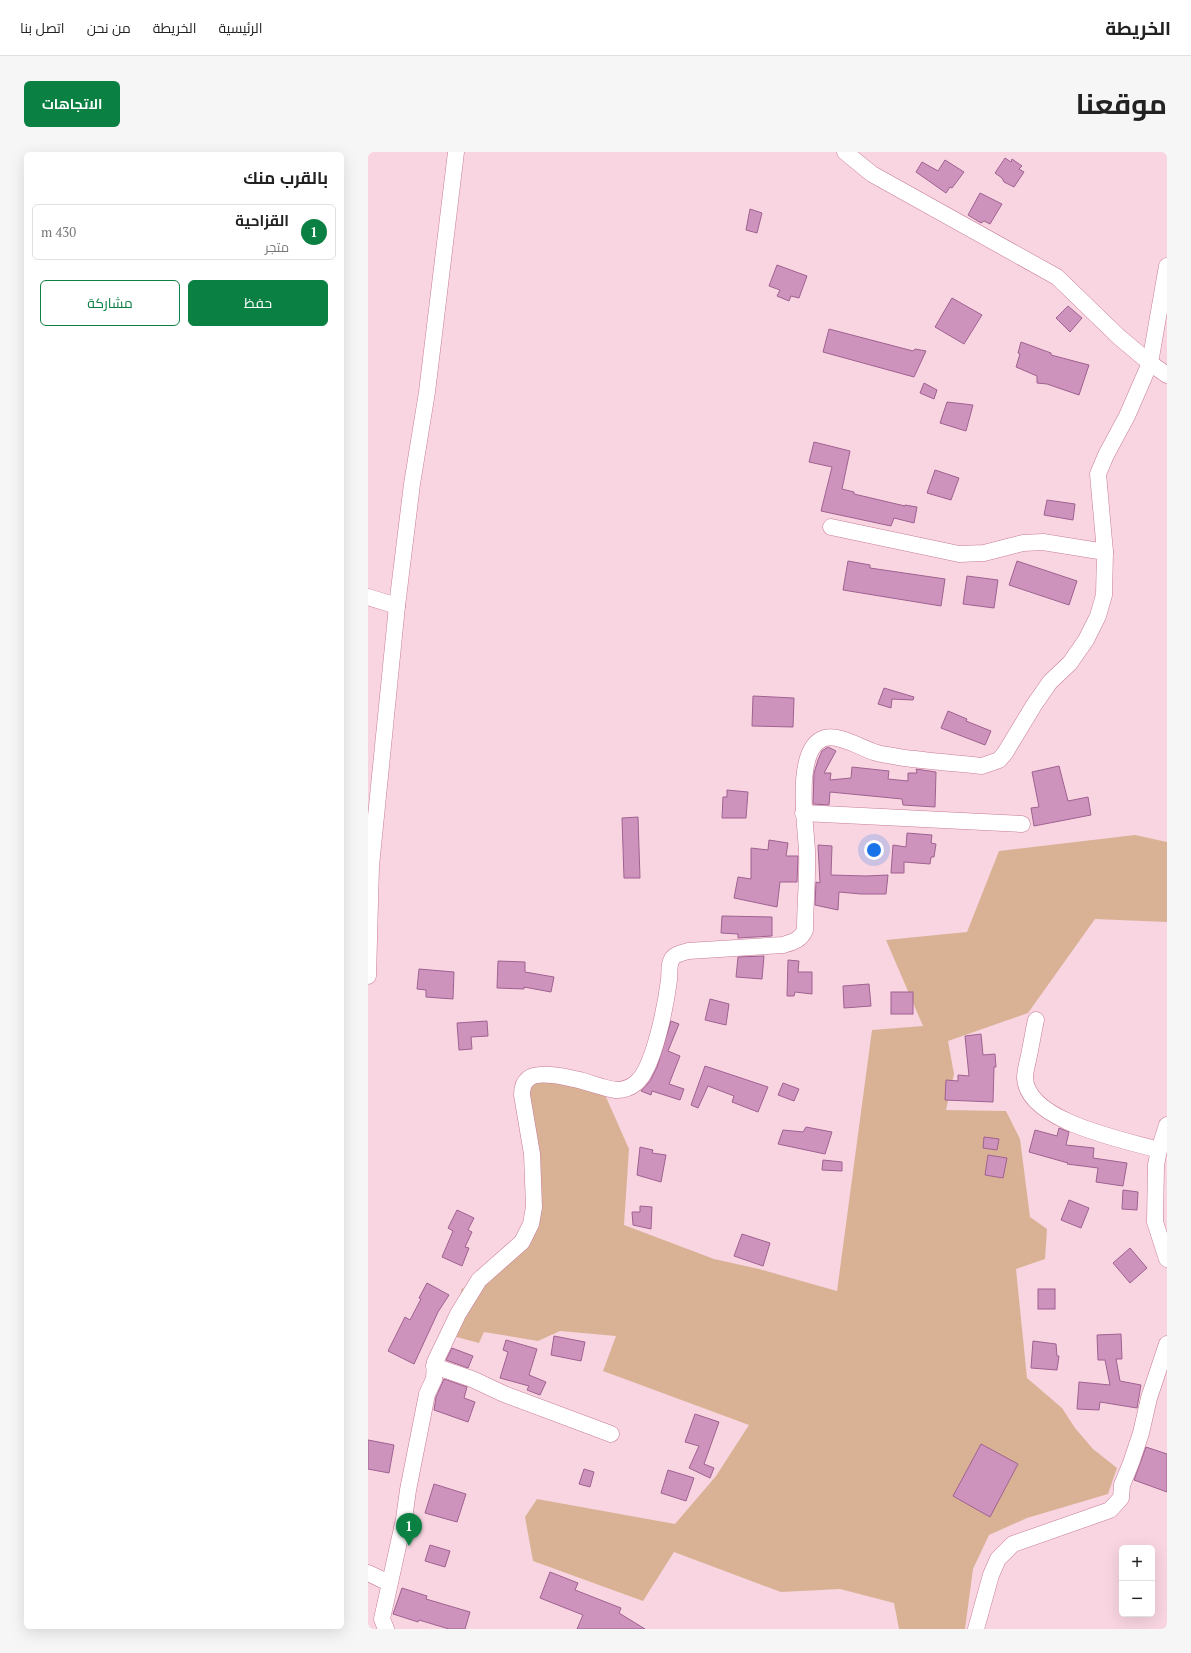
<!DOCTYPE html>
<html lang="ar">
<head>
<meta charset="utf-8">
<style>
  body { margin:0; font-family:"PT Serif",Cairo,serif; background:#f6f6f6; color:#222; direction:rtl }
  .controls { position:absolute; right:12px; bottom:12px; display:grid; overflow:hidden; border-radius:6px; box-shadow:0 4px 16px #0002 }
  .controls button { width:36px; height:36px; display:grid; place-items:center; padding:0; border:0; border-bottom:1px solid #e0e0e0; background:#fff; color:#222; font:20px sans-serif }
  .you { position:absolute; left:506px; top:698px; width:14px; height:14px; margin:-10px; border:3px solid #fff; border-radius:50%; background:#1a73e8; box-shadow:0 0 0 6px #1a73e833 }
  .badge { display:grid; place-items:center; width:26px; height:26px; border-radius:50%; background:#0b8043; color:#fff; font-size:13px; font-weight:700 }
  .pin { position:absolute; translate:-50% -33px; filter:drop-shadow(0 1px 2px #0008) }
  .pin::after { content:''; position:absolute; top:21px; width:14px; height:12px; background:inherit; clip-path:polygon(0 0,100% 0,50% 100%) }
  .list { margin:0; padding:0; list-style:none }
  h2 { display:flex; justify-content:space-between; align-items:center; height:52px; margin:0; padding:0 16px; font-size:17px }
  h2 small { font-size:13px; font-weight:400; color:#767676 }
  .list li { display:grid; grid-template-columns:26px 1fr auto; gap:12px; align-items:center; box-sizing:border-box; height:56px; margin:0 8px 8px; padding:0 8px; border:1px solid #e0e0e0; border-radius:6px }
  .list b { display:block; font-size:15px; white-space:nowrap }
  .list p { margin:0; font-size:13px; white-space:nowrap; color:#767676 }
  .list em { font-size:13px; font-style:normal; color:#767676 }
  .actions { display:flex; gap:8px; padding:12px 16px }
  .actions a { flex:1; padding:9px 0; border:1px solid #0b8043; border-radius:6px; text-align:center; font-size:14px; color:#0b8043 }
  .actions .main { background:#0b8043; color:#fff }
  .map { position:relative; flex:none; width:799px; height:1477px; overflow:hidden; direction:ltr; border-radius:6px }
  header { display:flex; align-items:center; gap:24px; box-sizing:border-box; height:56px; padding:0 20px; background:#fff; border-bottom:1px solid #e0e0e0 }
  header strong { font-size:19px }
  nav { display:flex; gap:22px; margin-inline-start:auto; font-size:14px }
  .intro { display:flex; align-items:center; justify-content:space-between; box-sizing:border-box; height:96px; padding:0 24px }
  h1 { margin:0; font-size:28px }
  .button { padding:10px 18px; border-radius:6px; background:#0b8043; color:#fff; font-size:14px; font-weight:700 }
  main { display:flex; gap:24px; padding:0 24px }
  aside { flex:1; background:#fff; border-radius:6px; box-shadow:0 4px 16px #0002 }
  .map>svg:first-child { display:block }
</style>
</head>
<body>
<header>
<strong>الخريطة</strong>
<nav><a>الرئيسية</a><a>الخريطة</a><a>من نحن</a><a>اتصل بنا</a></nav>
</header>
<div class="intro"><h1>موقعنا</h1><a class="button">الاتجاهات</a></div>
<main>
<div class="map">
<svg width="799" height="1477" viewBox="0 0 799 1477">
  <rect width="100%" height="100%" fill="#f8d5e1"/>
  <polygon fill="#d9b296" points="767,683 799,690 799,770 727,767 660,861 580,889 586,922 578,958 638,959 652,987 662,1065 679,1077 677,1107 648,1117 659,1226 694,1256 707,1276 725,1297 749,1316 740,1342 659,1366 621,1383 605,1417 597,1477 531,1477 526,1451 472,1437 413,1440 306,1400 275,1449 165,1409 157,1365 169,1347 307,1372 348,1324 381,1273 235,1219 248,1184 192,1179 170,1189 116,1180 111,1191 81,1183 94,1136 104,1140 141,1102 166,1055 155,934 181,923 203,927 238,945 261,997 256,1073 346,1107 391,1117 469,1139 504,878 555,874 518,788 599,780 631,699"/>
  <g fill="#cd93bd" stroke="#a06190">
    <polygon points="637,6 643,10 644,7 654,14 651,17 656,20 646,35 636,30 634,26 627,21"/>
    <polygon points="577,8 596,20 584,36 582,35 578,41 548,20 554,10 570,19"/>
    <polygon points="612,41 634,52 622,72 616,69 613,71 600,63"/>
    <polygon points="382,57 394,61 389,81 378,78"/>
    <polygon points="409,113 439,124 431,146 423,144 421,149 409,144 412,138 401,134"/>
    <polygon points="584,146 614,163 596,192 567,175"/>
    <polygon points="700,154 714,166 702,180 688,166"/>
    <polygon points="461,177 545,199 547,197 558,199 546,225 455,200"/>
    <polygon points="653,190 683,201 683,203 721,213 711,243 679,232 669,231 669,224 648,215 652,202 650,201"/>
    <polygon points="556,231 569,238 566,247 552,241"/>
    <polygon points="579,250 605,253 598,279 572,271"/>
    <polygon points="446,290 482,299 474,337 486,340 486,342 537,354 537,353 549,355 546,371 526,366 523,374 453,359 464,315 441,310"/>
    <polygon points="567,318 591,326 583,348 559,341"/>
    <polygon points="679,348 707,352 705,368 676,363"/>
    <polygon points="480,409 502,413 502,416 577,427 573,454 475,438"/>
    <polygon points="649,409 709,429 701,453 641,433"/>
    <polygon points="599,424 630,428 626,456 595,452"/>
    <polygon points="516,536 546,545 545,548 524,547 523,556 510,552"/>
    <polygon points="385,544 426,546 425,575 384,574"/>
    <polygon points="580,559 599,567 598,569 623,579 617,593 573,576"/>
    <polygon points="460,595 468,599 456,621 463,621 462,628 483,626 484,615 521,619 520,627 540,629 540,621 549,621 548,617 568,620 567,655 535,653 534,647 462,640 461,653 445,652 446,621 450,608 454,599"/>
    <polygon points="691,614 700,649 720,645 723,663 666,674 663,656 671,655 664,620"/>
    <polygon points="359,638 380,640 378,666 354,666 355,645 359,645"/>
    <polygon points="270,665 272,726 256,726 254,666"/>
    <polygon points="539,681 564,683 563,691 568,692 566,705 563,705 562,712 536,710 536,721 523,721 525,693 538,695"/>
    <polygon points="401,688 420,691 418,704 430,704 429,730 412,730 409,755 366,746 370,725 383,727 383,696 400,698"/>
    <polygon points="450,693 464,694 463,723 498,724 520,723 518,742 493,742 471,740 470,758 447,753 448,730 452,731"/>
    <polygon points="354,764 404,765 404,784 370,786 370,782 353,781"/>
    <polygon points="396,804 394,827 368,825 370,805"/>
    <polygon points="420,808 431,809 430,820 444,820 444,842 427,840 426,844 419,844"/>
    <polygon points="130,809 157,810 157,820 186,825 183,840 156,835 156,837 129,836"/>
    <polygon points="51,817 86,820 85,847 58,845 58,838 49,837"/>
    <polygon points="501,832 503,854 476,856 475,834"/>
    <rect x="523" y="840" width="22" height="22"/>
    <polygon points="342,847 361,852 358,873 337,868"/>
    <polygon points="119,869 120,884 103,885 104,897 91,898 89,871"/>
    <polygon points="303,869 311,872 300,899 312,904 301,932 316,937 312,948 284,939 283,943 273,939 282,929 289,915"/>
    <polygon points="613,882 615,903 627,902 628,915 626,915 625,950 577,948 578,928 590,929 590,923 601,924 597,884"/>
    <polygon points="337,914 400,935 390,960 364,950 366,944 340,934 330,956 323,953"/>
    <polygon points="415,931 431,937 426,949 410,943"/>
    <polygon points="438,975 464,980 457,1002 410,992 415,978 435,980"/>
    <polygon points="691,976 701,980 698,993 726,996 725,1006 759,1011 755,1034 728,1030 730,1016 699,1012 700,1011 661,1000 667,978 689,984"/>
    <polygon points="616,985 631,987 629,998 615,996"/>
    <polygon points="272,995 285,998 284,1001 298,1003 293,1030 269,1023"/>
    <polygon points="620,1003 639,1006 635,1026 617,1023"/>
    <polygon points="455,1008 474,1010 474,1019 454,1018"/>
    <polygon points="755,1038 770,1040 769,1058 754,1057"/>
    <polygon points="701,1048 721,1056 713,1076 693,1068"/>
    <polygon points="272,1054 284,1055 283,1077 265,1073 264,1060 272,1060"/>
    <polygon points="89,1058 106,1066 100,1078 104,1080 97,1095 101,1096 94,1114 74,1105 85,1079 80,1076"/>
    <polygon points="374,1082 402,1091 395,1114 366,1104"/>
    <polygon points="762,1096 779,1116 762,1131 745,1111"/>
    <polygon points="59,1131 81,1143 70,1160 46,1212 20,1199 37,1165 42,1168 53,1147 51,1146"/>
    <rect x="670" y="1137" width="17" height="20"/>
    <polygon points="753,1182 754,1207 748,1207 752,1229 773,1233 769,1256 732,1250 731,1258 709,1257 711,1230 742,1233 737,1208 730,1208 729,1183"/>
    <polygon points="186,1184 217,1190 213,1209 183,1203"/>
    <polygon points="138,1188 169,1197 161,1223 178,1230 172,1243 159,1238 161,1234 132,1226 140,1200 135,1198"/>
    <polygon points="665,1189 688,1192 689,1204 691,1204 689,1218 663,1216"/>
    <polygon points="84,1196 105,1204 100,1216 78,1208"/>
    <polygon points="76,1227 99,1235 96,1246 107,1250 100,1270 66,1258 68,1245"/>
    <polygon points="327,1262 351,1270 336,1312 346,1316 342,1326 321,1316 331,1294 317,1290"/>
    <polygon points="0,1288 26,1293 21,1321 0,1317"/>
    <polygon points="613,1292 650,1312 622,1365 585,1344"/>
    <polygon points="778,1295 799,1302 799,1340 766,1328"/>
    <polygon points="216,1317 226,1320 222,1335 211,1332"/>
    <polygon points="300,1318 326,1326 318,1349 293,1341"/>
    <polygon points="66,1332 98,1342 89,1370 57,1361"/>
    <polygon points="62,1393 82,1399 77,1415 57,1409"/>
    <polygon points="182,1420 210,1431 207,1438 253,1456 251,1461 277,1477 209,1477 215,1463 172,1446"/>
    <polygon points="34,1436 59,1444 58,1447 102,1460 97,1477 81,1477 51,1468 50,1470 25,1462"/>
  </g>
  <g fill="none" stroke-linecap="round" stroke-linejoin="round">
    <g stroke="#c97b98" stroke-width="17">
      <g id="minor">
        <polyline points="799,114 782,211 799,223"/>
        <polyline points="463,375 591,402 616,401 655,391 675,390 737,400"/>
        <polyline points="0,445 29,454"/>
        <polyline points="435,661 654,672"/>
        <polyline points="0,824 3,714 29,454 44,332 59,240 88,0"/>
        <path d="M668 868C665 881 663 895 660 908 659 913 657 920 657 926 659 970 757 988 791 998L788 1013 787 1070 799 1107"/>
        <polyline points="791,998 799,973"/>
        <polyline points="66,1214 104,1227 136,1242 243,1282"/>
        <polyline points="0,1421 21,1431"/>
        <path d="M18 1477 14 1467 36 1367 40 1338 59 1242 66 1227 67 1210 90 1162 111 1128 154 1090 163 1072 166 1055 164 1002 154 943C154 936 155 931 160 927 172 916 217 929 231 934 236 935 243 938 249 938 256 938 263 935 268 931 286 916 298 852 301 828 302 822 300 813 304 807 307 802 314 801 320 799L415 793C425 790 433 788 437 778 437 752 440 725 439 699 438 675 425 595 457 586 471 582 493 596 506 600 514 603 522 603 530 605 558 609 586 611 614 614L631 608 637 601 666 553 682 530 702 511 718 488 730 464 736 443 737 400 730 322 738 303 759 264 782 211 751 185 689 125 504 22 477 0"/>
        <polyline points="608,1477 623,1423 630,1407 645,1392 742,1358 753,1346 754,1333 763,1311 773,1281 781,1246 799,1192"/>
      </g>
    </g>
    <use href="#minor" stroke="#fff" stroke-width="16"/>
  </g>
</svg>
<div class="controls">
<button>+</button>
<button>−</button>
</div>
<div class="you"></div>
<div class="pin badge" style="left:41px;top:1394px">1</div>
</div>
<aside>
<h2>بالقرب منك<small></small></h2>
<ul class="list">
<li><span class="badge">1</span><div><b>القزاحية</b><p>متجر</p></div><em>430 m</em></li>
</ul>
<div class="actions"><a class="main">حفظ</a><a>مشاركة</a></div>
</aside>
</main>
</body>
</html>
